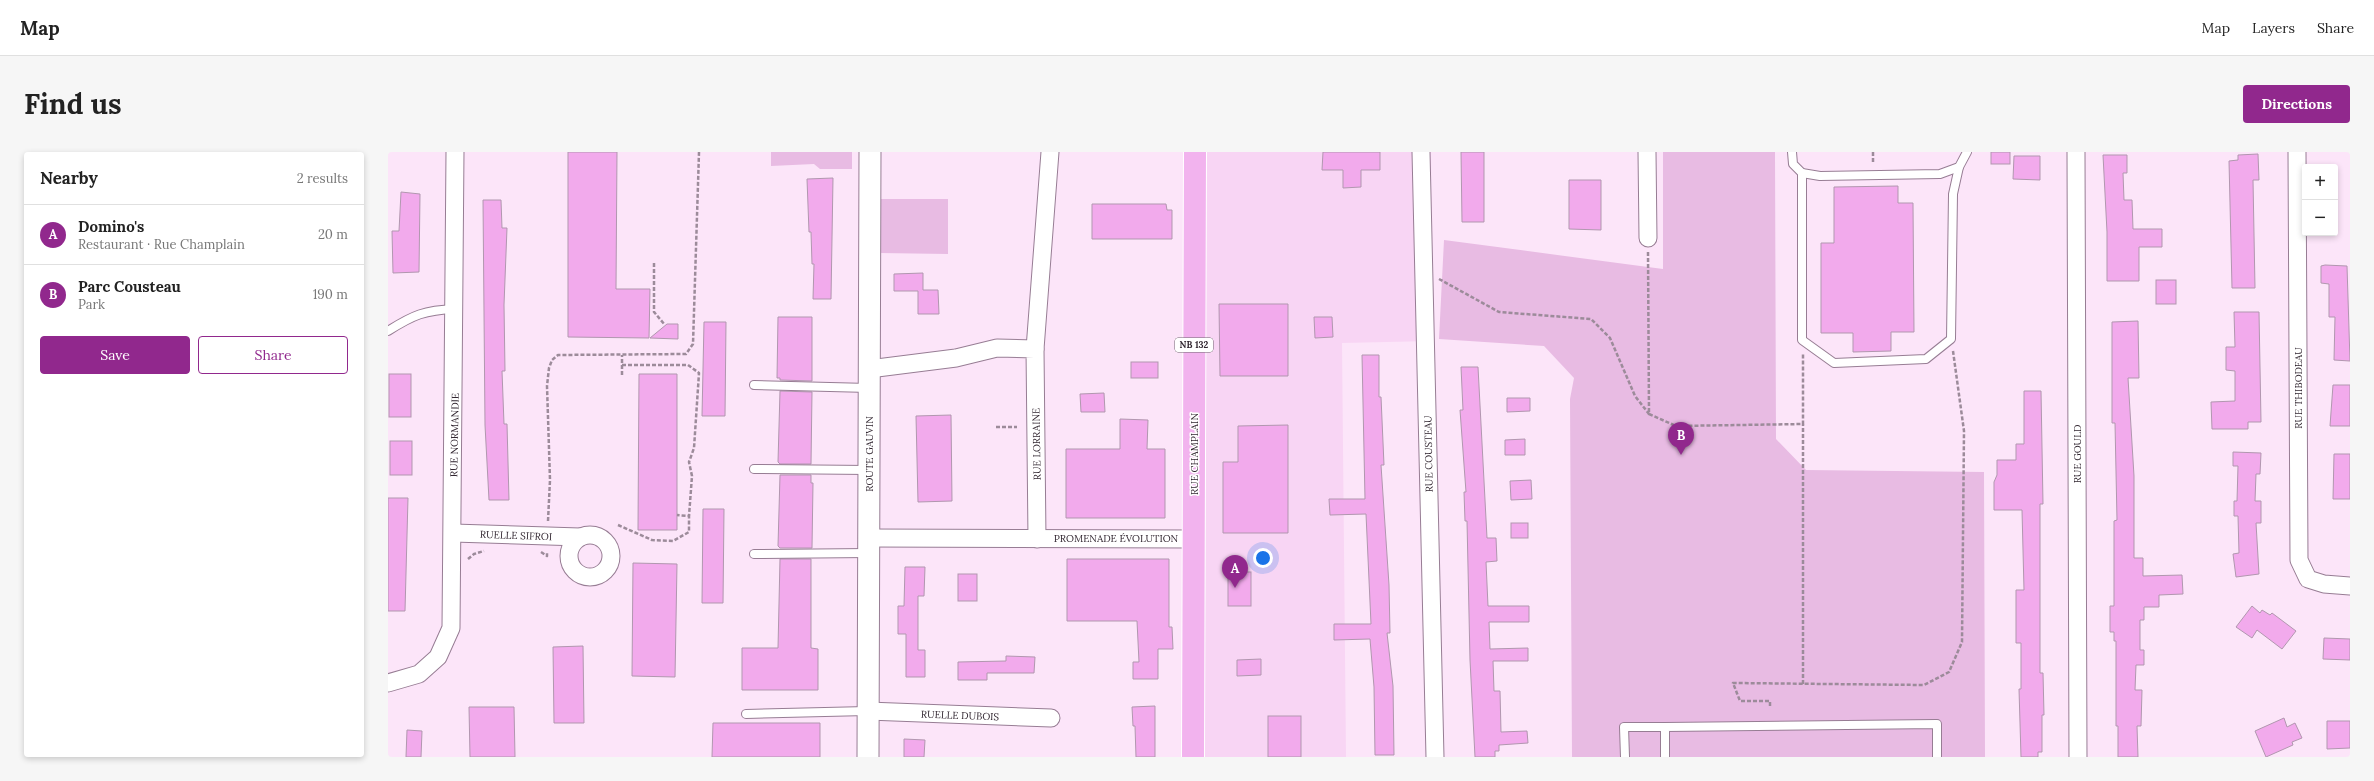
<!DOCTYPE html>
<html lang="en">
<head>
<meta charset="utf-8">
<style>
  body { margin:0; font-family:Lora,serif; background:#f6f6f6; color:#222 }
  .controls { position:absolute; right:12px; top:12px; display:grid; overflow:hidden; border-radius:4px; box-shadow:0 2px 6px #0003 }
  .controls button { width:36px; height:36px; display:grid; place-items:center; padding:0; border:0; border-bottom:1px solid #e0e0e0; background:#fff; color:#222; font:20px sans-serif }
  .you { position:absolute; left:875px; top:406px; width:14px; height:14px; margin:-10px; border:3px solid #fff; border-radius:50%; background:#1a73e8; box-shadow:0 0 0 6px #1a73e833 }
  .badge { display:grid; place-items:center; width:26px; height:26px; border-radius:50%; background:#91288d; color:#fff; font-size:13px; font-weight:700 }
  .pin { position:absolute; translate:-50% -33px; filter:drop-shadow(0 1px 2px #0008) }
  .pin::after { content:''; position:absolute; top:21px; width:14px; height:12px; background:inherit; clip-path:polygon(0 0,100% 0,50% 100%) }
  .list { margin:0; padding:0; list-style:none }
  h2 { display:flex; justify-content:space-between; align-items:center; height:52px; margin:0; padding:0 16px; font-size:17px }
  h2 small { font-size:13px; font-weight:400; color:#767676 }
  .list li { display:grid; grid-template-columns:26px 1fr auto; gap:12px; align-items:center; box-sizing:border-box; height:60px; padding:0 16px; border-top:1px solid #e0e0e0 }
  .list b { display:block; font-size:15px; white-space:nowrap }
  .list p { margin:0; font-size:13px; white-space:nowrap; color:#767676 }
  .list em { font-size:13px; font-style:normal; color:#767676 }
  .actions { display:flex; gap:8px; padding:12px 16px }
  .actions a { flex:1; padding:9px 0; border:1px solid #91288d; border-radius:4px; text-align:center; font-size:14px; color:#91288d }
  .actions .main { background:#91288d; color:#fff }
  .map { position:relative; flex:none; width:1962px; height:605px; overflow:hidden; border-radius:4px }
  header { display:flex; align-items:center; gap:24px; box-sizing:border-box; height:56px; padding:0 20px; background:#fff; border-bottom:1px solid #e0e0e0 }
  header strong { font-size:19px }
  nav { display:flex; gap:22px; margin-inline-start:auto; font-size:14px }
  .intro { display:flex; align-items:center; justify-content:space-between; box-sizing:border-box; height:96px; padding:0 24px }
  h1 { margin:0; font-size:28px }
  .button { padding:10px 18px; border-radius:4px; background:#91288d; color:#fff; font-size:14px; font-weight:700 }
  main { display:flex; gap:24px; padding:0 24px }
  aside { flex:1; background:#fff; border-radius:4px; box-shadow:0 2px 6px #0003 }
  .map>svg:first-child { display:block }
</style>
</head>
<body>
<header>
<strong>Map</strong>
<nav><a>Map</a><a>Layers</a><a>Share</a></nav>
</header>
<div class="intro"><h1>Find us</h1><a class="button">Directions</a></div>
<main>
<aside>
<h2>Nearby<small>2 results</small></h2>
<ul class="list">
<li><span class="badge">A</span><div><b>Domino's</b><p>Restaurant · Rue Champlain</p></div><em>20 m</em></li>
<li><span class="badge">B</span><div><b>Parc Cousteau</b><p>Park</p></div><em>190 m</em></li>
</ul>
<div class="actions"><a class="main">Save</a><a>Share</a></div>
</aside>
<div class="map">
<svg width="1962" height="605" viewBox="0 0 1962 605">
  <rect width="100%" height="100%" fill="#fce5f9"/>
  <polygon fill="#f8d5f4" points="807,0 1043,0 1044,189 954,191 958,605 805,605"/>
  <g fill="#e8bbe3">
    <polygon points="383,0 464,0 464,17 432,17 426,12 383,14"/>
    <polygon points="1275,0 1387,0 1388,287 1418,318 1596,320 1597,605 1184,605 1182,247 1186,226 1156,194 1051,187 1056,88 1275,117"/>
    <polygon points="492,47 560,47 560,102 491,101"/>
  </g>
  <g fill="#f2aaec" stroke="#b197af">
    <polygon points="180,0 229,0 228,137 262,137 261,186 180,185"/>
    <polygon points="935,0 992,0 992,18 973,18 973,35 955,36 955,18 934,18"/>
    <polygon points="1073,0 1096,0 1096,70 1074,70"/>
    <rect x="1603" y="0" width="19" height="12"/>
    <polygon points="1870,2 1871,28 1865,28 1867,136 1844,136 1841,9 1850,8 1850,3"/>
    <polygon points="1715,3 1739,3 1739,21 1735,21 1736,48 1744,48 1745,77 1774,77 1774,95 1751,95 1751,129 1719,129 1719,80"/>
    <polygon points="1626,4 1652,4 1652,28 1625,27"/>
    <polygon points="445,26 443,147 425,147 426,112 424,112 423,80 421,80 419,27"/>
    <polygon points="1181,28 1213,28 1213,78 1181,77"/>
    <polygon points="1510,34 1510,51 1525,51 1526,180 1503,180 1503,199 1465,200 1465,181 1433,181 1433,91 1446,91 1446,35"/>
    <polygon points="13,40 32,42 31,120 5,121 4,79 11,79"/>
    <polygon points="95,48 113,48 114,76 119,76 116,153 117,219 114,219 116,272 119,272 121,348 101,348 97,273"/>
    <polygon points="704,52 778,52 779,58 784,58 784,87 704,87"/>
    <polygon points="1937,113 1959,114 1962,209 1946,208 1947,165 1941,165 1941,132 1933,131 1933,114"/>
    <polygon points="535,121 535,138 550,138 551,162 530,162 530,139 506,139 506,122"/>
    <rect x="1768" y="128" width="20" height="24"/>
    <polygon points="831,152 900,152 900,224 832,224"/>
    <polygon points="1846,160 1871,160 1873,270 1860,270 1860,277 1824,277 1823,250 1847,249 1847,219 1838,218 1838,195 1847,195"/>
    <polygon points="390,165 424,165 424,229 392,228 392,226 389,226"/>
    <polygon points="926,165 944,165 945,185 927,186"/>
    <polygon points="1750,169 1751,226 1740,226 1746,324 1746,406 1755,406 1755,424 1794,423 1795,442 1771,443 1771,455 1756,455 1756,468 1752,468 1752,498 1756,498 1756,513 1748,513 1747,538 1754,538 1753,574 1749,574 1750,605 1730,605 1730,574 1728,574 1728,489 1726,489 1726,480 1722,480 1722,454 1726,454 1726,369 1729,368 1727,271 1724,271 1724,170"/>
    <polygon points="316,170 338,170 337,264 314,264"/>
    <polygon points="279,172 290,172 290,187 262,186"/>
    <polygon points="974,203 991,203 991,245 993,245 996,313 993,313 1001,433 1002,481 999,481 1005,534 1006,603 987,603 986,535 982,487 946,488 946,472 983,472 978,362 942,363 941,347 977,347"/>
    <rect x="743" y="210" width="27" height="16"/>
    <polygon points="1073,215 1090,215 1099,386 1108,386 1109,409 1098,410 1100,454 1141,454 1141,470 1101,470 1102,497 1140,496 1140,509 1105,509 1106,539 1112,539 1113,580 1139,579 1140,591 1111,593 1111,599 1107,599 1107,605 1087,605 1082,508 1079,369 1077,369 1076,340 1078,340 1072,258 1075,258"/>
    <rect x="1" y="222" width="22" height="43"/>
    <polygon points="251,222 289,222 289,378 250,378"/>
    <polygon points="1945,233 1962,233 1962,274 1942,274"/>
    <polygon points="392,239 424,240 423,312 392,312 390,310"/>
    <polygon points="1636,239 1653,239 1655,352 1652,352 1652,521 1655,521 1656,563 1654,563 1654,600 1650,600 1650,605 1633,605 1631,537 1633,537 1633,491 1628,491 1628,438 1636,438 1634,358 1606,358 1606,330 1609,323 1609,308 1628,308 1628,292 1636,292"/>
    <polygon points="716,241 717,260 693,260 692,242"/>
    <polygon points="1119,246 1142,246 1142,259 1119,260"/>
    <polygon points="563,263 564,349 530,350 528,264"/>
    <polygon points="732,267 760,268 759,297 777,297 777,366 678,366 678,297 732,297"/>
    <polygon points="900,273 900,381 835,381 835,310 850,310 850,274"/>
    <polygon points="1137,287 1137,303 1117,303 1117,288"/>
    <rect x="2" y="289" width="22" height="34"/>
    <polygon points="1845,300 1873,301 1872,322 1868,322 1867,349 1873,349 1873,371 1868,371 1871,422 1848,425 1845,402 1851,401 1850,364 1846,364 1846,349 1849,349 1850,314 1845,314"/>
    <polygon points="1946,302 1962,302 1962,347 1945,347"/>
    <polygon points="392,323 423,323 423,331 425,331 424,396 392,396 390,394"/>
    <polygon points="1143,328 1144,347 1123,348 1122,329"/>
    <polygon points="0,346 20,346 17,459 0,459"/>
    <polygon points="315,357 336,357 335,451 314,451"/>
    <rect x="1123" y="371" width="17" height="15"/>
    <polygon points="392,407 423,407 423,496 430,497 430,538 354,538 354,496 390,496"/>
    <polygon points="679,407 781,407 781,475 784,475 785,497 770,497 770,527 745,527 745,510 751,510 749,469 679,469"/>
    <polygon points="245,411 289,412 287,525 244,524"/>
    <polygon points="517,415 537,415 536,444 530,444 530,498 537,498 537,525 518,525 518,482 510,482 510,454 516,454"/>
    <rect x="840" y="420" width="23" height="34"/>
    <rect x="570" y="422" width="19" height="27"/>
    <polygon points="1864,454 1872,461 1874,458 1882,463 1884,461 1908,479 1894,497 1869,478 1864,486 1848,475"/>
    <polygon points="1936,486 1962,487 1962,508 1935,507"/>
    <polygon points="195,494 196,571 166,571 165,495"/>
    <polygon points="618,504 647,505 646,521 599,521 599,528 570,528 570,510 618,509"/>
    <polygon points="873,507 873,523 849,524 849,508"/>
    <polygon points="767,554 767,605 748,605 747,574 745,574 744,555"/>
    <polygon points="81,555 126,555 127,605 82,605"/>
    <rect x="880" y="564" width="33" height="41"/>
    <polygon points="1896,566 1899,575 1907,571 1914,586 1904,590 1905,593 1878,605 1867,579"/>
    <polygon points="1939,569 1962,569 1962,596 1939,597"/>
    <polygon points="325,571 432,571 432,605 324,605"/>
    <polygon points="19,578 34,579 33,605 18,605"/>
    <polygon points="516,587 537,588 536,605 516,605"/>
  </g>
  <g fill="none" stroke-linecap="round" stroke-linejoin="round">
    <g stroke="#977d94" stroke-width="10">
      <g id="service">
        <polyline points="1404,0 1405,12 1414,21 1432,24 1552,22 1571,15 1579,0"/>
        <polyline points="1414,21 1414,188 1446,211 1538,207 1563,187 1565,42 1571,15"/>
        <path d="M0 179C25 163 37 158 67 157"/>
        <polyline points="366,233 481,236"/>
        <polyline points="366,317 481,318"/>
        <polyline points="366,402 481,401"/>
        <polyline points="358,562 479,559"/>
        <polyline points="1237,605 1236,575 1277,575"/>
        <polyline points="1277,605 1277,575 1549,572 1549,605"/>
      </g>
    </g>
    <g stroke="#977d94" stroke-width="19">
      <g id="minor">
        <polyline points="1033,0 1047,605"/>
        <polyline points="1259,0 1260,86"/>
        <polyline points="1688,0 1690,605"/>
        <polyline points="1909,0 1911,408 1920,427 1936,432 1962,434"/>
        <polyline points="647,197 662,0"/>
        <polyline points="481,217 568,206 609,196 647,197 649,387"/>
        <polyline points="65,381 192,385"/>
        <circle cx="202" cy="404" r="21"/>
        <polyline points="481,386 806,387"/>
        <polyline points="0,531 31,522 50,505 63,476 67,0"/>
        <polyline points="480,559 663,566"/>
      </g>
    </g>
    <g stroke="#977d94" stroke-width="23">
      <polyline id="tertiary" points="480,605 482,0"/>
    </g>
    <g stroke="#fff" stroke-width="24">
      <polyline id="primary" points="805,605 807,0"/>
    </g>
    <g stroke="#9c8b9a" stroke-width="2.5" stroke-dasharray="4 2" stroke-linecap="butt">
      <polyline points="1485,0 1485,12"/>
      <polyline points="1260,100 1261,262 1288,274 1415,272 1415,201"/>
      <polyline points="266,111 266,160 277,173"/>
      <polyline points="1051,127 1111,160 1203,167 1222,186 1247,244 1261,262"/>
      <polyline points="234,213 300,213 311,221 306,296 301,310 304,324 301,364"/>
      <polyline points="234,223 234,203"/>
      <polyline points="608,275 629,275"/>
      <polyline points="160,369 162,328 159,234 161,216 164,208 170,203 298,202 305,192 311,0"/>
      <polyline points="230,373 264,388 285,389 301,380 301,364 289,363"/>
      <polyline points="153,400 159,404 159,400"/>
      <polyline points="80,407 86,402 96,399"/>
      <polyline points="1415,532 1415,272"/>
      <polyline points="1382,554 1382,549 1352,549 1345,531 1536,533 1561,520 1574,490 1576,279 1565,199"/>
    </g>
    <use href="#service" stroke="#fff" stroke-width="8"/>
    <use href="#minor" stroke="#fff" stroke-width="17"/>
    <use href="#tertiary" stroke="#fff" stroke-width="21"/>
    <use href="#primary" stroke="#f2b3ee" stroke-width="22"/>
  </g>
  <g text-anchor="middle" stroke-width="3" stroke-linejoin="round" paint-order="stroke">
    <rect fill="#fff" stroke="#6f676e" stroke-width="1" x="787" y="186" width="38" height="14" rx="3"/>
    <g font-size="9" font-weight="bold" fill="#312630">
      <text x="806" y="196">NB 132</text>
    </g>
    <g font-size="10" fill="#312630" stroke="#fff">
      <text transform="translate(1910 236) rotate(-90)" y="4">RUE THIBODEAU</text>
      <text transform="translate(66 283) rotate(-89)" y="4">RUE NORMANDIE</text>
      <text transform="translate(648 292) rotate(-91)" y="4">RUE LORRAINE</text>
      <text transform="translate(481 302) rotate(-90)" y="4">ROUTE GAUVIN</text>
      <text transform="translate(806 302) rotate(-90)" y="4">RUE CHAMPLAIN</text>
      <text transform="translate(1040 302) rotate(-91)" y="4">RUE COUSTEAU</text>
      <text transform="translate(1689 302) rotate(-90)" y="4">RUE GOULD</text>
      <text transform="translate(128 383) rotate(2)" y="4">RUELLE SIFROI</text>
      <text x="728" y="390">PROMENADE ÉVOLUTION</text>
      <text transform="translate(572 563) rotate(2)" y="4">RUELLE DUBOIS</text>
    </g>
  </g>
</svg>
<div class="controls">
<button>+</button>
<button>−</button>
</div>
<div class="you"></div>
<div class="pin badge" style="left:847px;top:436px">A</div>
<div class="pin badge" style="left:1293px;top:303px">B</div>
</div>
</main>
</body>
</html>
